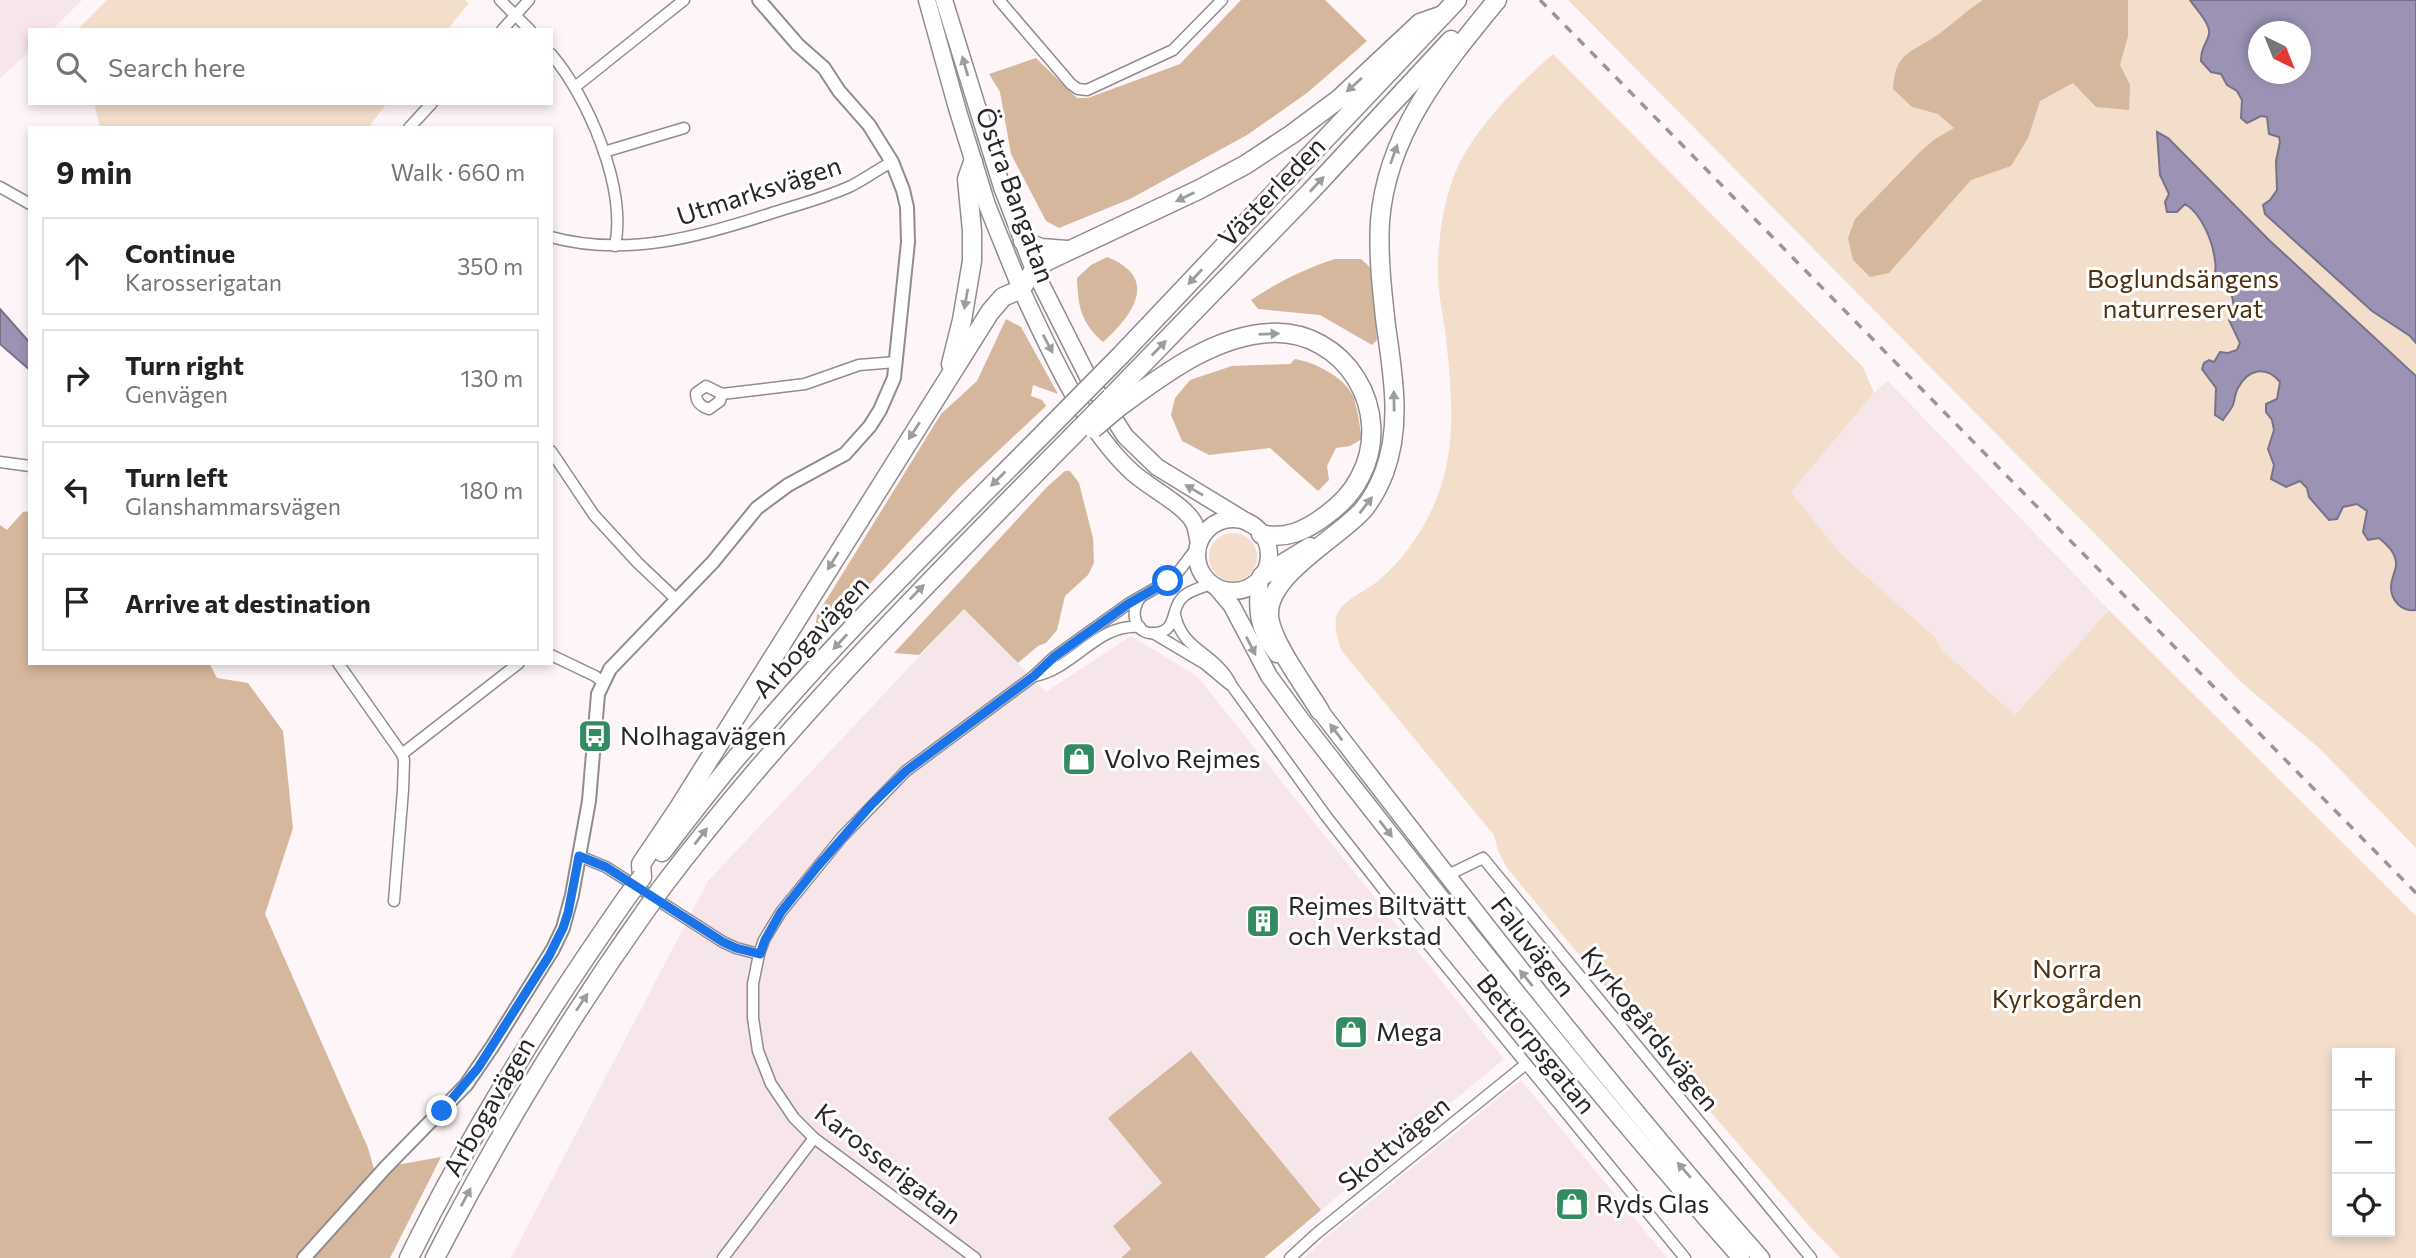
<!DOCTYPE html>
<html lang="en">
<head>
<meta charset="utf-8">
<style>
  body { margin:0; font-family:Commissioner,sans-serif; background:#f6f6f6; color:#222 }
  .controls { position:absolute; right:21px; bottom:21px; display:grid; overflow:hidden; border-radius:0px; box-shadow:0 4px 10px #0003 }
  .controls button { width:63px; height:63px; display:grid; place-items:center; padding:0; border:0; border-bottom:2px solid #e0e0e0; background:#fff; color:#222; font:35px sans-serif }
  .compass { position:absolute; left:2248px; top:21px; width:63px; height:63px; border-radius:50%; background:#fff; box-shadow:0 4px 10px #0003; rotate:137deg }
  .stop { position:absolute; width:21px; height:21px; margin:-16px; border:5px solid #1a73e8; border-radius:50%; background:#fff }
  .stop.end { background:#1a73e8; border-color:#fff; box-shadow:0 2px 7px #0008 }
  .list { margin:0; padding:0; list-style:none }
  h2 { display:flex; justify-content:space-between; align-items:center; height:91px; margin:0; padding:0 28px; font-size:30px }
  h2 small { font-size:23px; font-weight:400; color:#767676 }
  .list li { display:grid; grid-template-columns:46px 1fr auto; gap:21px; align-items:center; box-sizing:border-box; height:98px; margin:0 14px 14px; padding:0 14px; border:2px solid #e0e0e0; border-radius:0px }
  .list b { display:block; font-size:26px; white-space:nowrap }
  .list p { margin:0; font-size:23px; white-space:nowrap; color:#767676 }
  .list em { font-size:23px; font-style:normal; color:#767676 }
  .icon { flex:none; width:38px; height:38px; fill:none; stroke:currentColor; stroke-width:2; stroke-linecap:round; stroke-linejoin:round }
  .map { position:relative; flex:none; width:2416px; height:1258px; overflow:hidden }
  .search { position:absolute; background:#fff; box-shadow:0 4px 10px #0003; left:28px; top:28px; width:525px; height:77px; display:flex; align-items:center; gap:18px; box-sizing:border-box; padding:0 24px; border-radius:0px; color:#767676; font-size:26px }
  .panel { position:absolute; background:#fff; box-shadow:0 4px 10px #0003; left:28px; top:126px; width:525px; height:539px; border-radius:0px }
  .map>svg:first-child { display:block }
</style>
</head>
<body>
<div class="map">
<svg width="2416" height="1258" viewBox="0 0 2416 1258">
  <rect width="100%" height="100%" fill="#fdf5f7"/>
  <g fill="#f6e6ea">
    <polygon points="0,0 82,0 52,30 30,30 30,51 0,78"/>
    <polygon points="1888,381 2109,610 2015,715 1942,650 1935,637 1840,553 1791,492 1874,393"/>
    <polygon points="964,609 1046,692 1131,636 1197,676 1504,1059 1321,1210 1192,1051 1162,1183 1113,1226 1131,1249 1121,1258 511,1258 708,881"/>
    <polygon points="1521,1080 1667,1258 1304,1258 1324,1239"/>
  </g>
  <g fill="#f3decc" fill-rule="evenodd">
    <polygon points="107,0 465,0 469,3 447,30 77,30"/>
    <path d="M1568 0H2416V848L2320 749 2242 683ZM2258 32H2300V74H2258Z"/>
    <path d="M1553 54 1863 367 1874 393 1791 492 1840 553 1935 637 1942 650 2015 715 2109 610 2416 916V1258H1840L1811 1228 1695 1094 1507 868 1498 851 1494 835 1341 650C1338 639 1333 626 1337 614 1344 599 1366 591 1378 581 1409 555 1431 519 1443 480 1456 433 1451 386 1446 338 1443 315 1437 289 1438 265 1439 227 1447 180 1468 148 1490 113 1522 81 1553 54ZM2337 1053H2390V1232H2337Z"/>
    <polygon points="94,103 387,103 368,128 100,128"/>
    <circle cx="1233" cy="557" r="24"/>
  </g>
  <g fill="#d4b79c">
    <polygon points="1241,0 1325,0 1367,41 1307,93 1247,135 1130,199 1059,228 1046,221 1011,154 1000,92 989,74 1036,58 1077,98 1088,98 1180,64"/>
    <path d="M1983 0H2128V36L2120 65 2130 85 2129 110 2096 107 2073 83 2040 101 2028 138 2011 166 1971 180 1889 273 1870 277 1853 260 1848 238 1855 219 1920 152 1935 139 1954 128 1938 114 1912 107 1893 89C1895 51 1912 53 1939 34 1954 23 1967 10 1983 0Z"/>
    <path d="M1107 257C1160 278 1133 315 1103 342 1081 323 1078 307 1077 278L1091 265Z"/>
    <path d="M1335 259H1361L1373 270 1377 340 1372 345 1320 315 1258 309 1251 300C1278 282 1304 269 1335 259Z"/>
    <polygon points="1006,319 1021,327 1058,394 1033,385 1031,396 1042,400 1046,406 960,487 813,645 817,615 941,414 977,381"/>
    <path d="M1295 359C1314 362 1342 376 1352 394 1357 403 1360 428 1362 439L1350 446 1336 448 1327 466 1329 480 1318 491 1270 448 1209 455 1182 441 1171 415 1175 398 1190 380 1232 366 1290 364Z"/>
    <polygon points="1065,471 1070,471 1079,483 1093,538 1094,563 1088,575 1065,596 1057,630 1046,643 1038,646 1018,663 964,609 919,655 894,653 1047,487"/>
    <polygon points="30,511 30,663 209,663 217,678 248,683 283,731 293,828 265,914 368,1148 374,1169 441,1157 390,1258 0,1258 0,525 7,530 23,512"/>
    <polygon points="1191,1051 1321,1210 1264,1258 1121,1258 1131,1249 1113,1226 1162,1183 1108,1118"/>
  </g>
  <g fill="#9b92b4" stroke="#787289" stroke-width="2" fill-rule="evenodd">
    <path d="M2190 0H2416V343L2410 336 2372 311 2265 214 2263 205 2270 200 2277 190 2276 161 2280 142 2279 137 2269 134 2267 117 2261 116 2247 123 2241 118 2242 100 2237 91 2227 85 2221 74 2211 72 2201 61C2201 45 2207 45 2209 34 2211 24 2195 8 2190 0ZM2258 32H2300V74H2258Z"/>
    <path d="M2157 132 2168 138 2269 240 2416 376V610C2402 612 2391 601 2391 587 2391 580 2395 572 2396 566 2397 553 2387 545 2379 538L2368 540 2363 532 2367 511 2357 504 2343 507 2337 519 2329 520 2309 497 2307 488 2300 481 2286 487 2271 479 2274 465 2268 449 2274 430 2272 420 2266 412V404L2277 399 2280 382C2266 365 2248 369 2238 388 2235 393 2235 399 2233 405 2231 410 2226 415 2223 420L2215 415 2216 388 2202 369 2204 363 2209 360 2214 362 2220 352 2228 353 2237 350 2240 343 2229 320C2235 308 2235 300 2228 288L2220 289 2213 283C2214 276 2217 268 2215 261 2213 242 2202 214 2185 204L2177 212H2167L2165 202 2169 194 2160 175Z"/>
    <polygon points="0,309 30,343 30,370 0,344"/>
  </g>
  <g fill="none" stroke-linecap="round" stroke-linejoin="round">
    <g stroke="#938c8e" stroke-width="13">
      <g id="minor">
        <polyline points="500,0 530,30"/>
        <polyline points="999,0 1071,84 1078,89 1087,90 1173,50 1222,0"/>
        <polyline points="502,30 529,0"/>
        <path d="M551 54C588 97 627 188 615 246"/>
        <polyline points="575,87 684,0"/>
        <polyline points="409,128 432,103"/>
        <polyline points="604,152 684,128"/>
        <polyline points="0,187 30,204"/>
        <path d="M551 237C627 258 703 236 775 212 801 204 827 197 851 186 865 179 878 169 892 162"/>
        <path d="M722 394 706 386 696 393C696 402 700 406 709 409L720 401 722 394 805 384 859 365 896 362"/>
        <polyline points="551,451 594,515 637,562 677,600"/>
        <polyline points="0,462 30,466"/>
        <path d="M1140 598C1129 612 1135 636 1156 633 1177 631 1171 610 1181 599 1188 590 1202 588 1211 584"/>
        <path d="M1175 615C1183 652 1216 652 1232 686L1326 816 1387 894 1685 1258"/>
        <polyline points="1153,633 1205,664 1229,684"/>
        <polyline points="551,655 595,676 603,682"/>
        <polyline points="338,663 402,754 519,663"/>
        <path d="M1034 676C1074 669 1097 623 1140 627"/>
        <polyline points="579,856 606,867 723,942 736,948 759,954"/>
        <polyline points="1446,876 1483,858 1811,1258"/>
        <polyline points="394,901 403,790 404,760 402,754"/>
        <polyline points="723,1258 814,1138"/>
        <polyline points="975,1258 814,1138 794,1118 771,1084 758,1051 753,1018 753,984 759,954 764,940 781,912 842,837 906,771 1034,676 1054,657 1128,604 1168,581 1179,571 1198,546"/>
        <polyline points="1290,1258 1316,1234 1526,1064"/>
      </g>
    </g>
    <g stroke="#938c8e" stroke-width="16">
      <polyline id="tertiary" points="304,1258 385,1168 466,1085 492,1047 553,949 563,928 572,895 589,801 598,694 610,669 713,562 757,508 788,485 845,454 870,426 880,410 894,378 908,242 907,207 903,190 892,162 869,125 839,91 824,68 798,45 759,0"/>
    </g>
    <g stroke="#938c8e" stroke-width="19">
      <g id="primary">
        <polyline points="927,0 957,108 987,205 1021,289"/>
        <polyline points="944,0 1002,187 1034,270"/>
      </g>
    </g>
    <g stroke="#938c8e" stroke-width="19">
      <g id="trunk">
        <polyline points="1034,270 1091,383 1125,436 1157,467 1252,525"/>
        <path d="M1021 289C1049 349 1083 427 1132 472 1148 487 1185 505 1194 523 1197 529 1197 536 1199 543"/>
        <circle cx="1233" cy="555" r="36"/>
        <path d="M1260 578C1256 610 1257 628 1277 654"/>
        <path d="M1217 588 1232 606 1269 676 1302 721C1444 903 1587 1085 1741 1258"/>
        <path d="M1314 703C1459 891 1603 1080 1761 1258"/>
      </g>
    </g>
    <g stroke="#938c8e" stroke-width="21">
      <g id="motorway">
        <polyline points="1023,241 1041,248 1067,250"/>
        <polyline points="1121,355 1457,0"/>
        <polyline points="951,364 962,320 972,261 972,231 967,179 973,162"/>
        <polyline points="1111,397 1310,192 1451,40"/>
        <path d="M1119 407C1163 375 1213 336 1270 333 1345 329 1395 411 1360 477 1352 493 1339 506 1325 516 1305 531 1285 540 1261 534"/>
        <polyline points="1262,576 1310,547"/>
        <path d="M1320 711C1307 689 1268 638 1269 613 1269 574 1339 537 1363 510 1372 499 1379 486 1384 473 1402 426 1393 375 1386 326 1382 291 1378 256 1380 221 1387 132 1443 66 1497 0"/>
        <path d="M662 852C689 817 716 781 745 748 839 636 944 534 1046 431"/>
        <polyline points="642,877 641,864 678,809 990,312 1003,297 1021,289 1034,270 1047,261 1198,190 1245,165 1292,134 1339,99 1420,23 1443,15"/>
        <path d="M660 890C774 739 905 606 1037 472"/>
        <path d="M409 1258C471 1131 546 1013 627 897"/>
        <path d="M435 1258C497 1137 567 1021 646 910"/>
      </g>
    </g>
    <use href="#minor" stroke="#fff" stroke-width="10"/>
    <use href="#tertiary" stroke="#fff" stroke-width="12"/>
    <use href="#primary" stroke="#fff" stroke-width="16"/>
    <use href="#trunk" stroke="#fff" stroke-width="16"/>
    <use href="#motorway" stroke="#fff" stroke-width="18"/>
    <polyline stroke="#9a9596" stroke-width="3.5" stroke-dasharray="9 9" stroke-linecap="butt" points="1540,0 2416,893"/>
    <g stroke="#938c8e" stroke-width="21" stroke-linecap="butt">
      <g id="motorway-bridge">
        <polyline points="1093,429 1119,407"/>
        <polyline points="1046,431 1121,355"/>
        <polyline points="1037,472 1111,397"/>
        <polyline points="627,897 642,877"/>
        <polyline points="646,910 660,890"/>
      </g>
    </g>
    <use href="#motorway-bridge" stroke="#fff" stroke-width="18"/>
  </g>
  <defs><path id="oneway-solid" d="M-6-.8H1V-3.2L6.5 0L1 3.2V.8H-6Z" transform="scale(1.75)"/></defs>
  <g fill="#9e9d9d">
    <use href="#oneway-solid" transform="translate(965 66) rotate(-106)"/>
    <use href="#oneway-solid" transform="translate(1354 85) rotate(138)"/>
    <use href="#oneway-solid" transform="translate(1394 154) rotate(-70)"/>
    <use href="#oneway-solid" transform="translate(1317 184) rotate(-47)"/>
    <use href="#oneway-solid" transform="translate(1185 197) rotate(154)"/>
    <use href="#oneway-solid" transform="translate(1195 277) rotate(133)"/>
    <use href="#oneway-solid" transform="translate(966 299) rotate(100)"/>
    <use href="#oneway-solid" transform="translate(1269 334) rotate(-2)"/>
    <use href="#oneway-solid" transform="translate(1048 344) rotate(62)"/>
    <use href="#oneway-solid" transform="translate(1159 348) rotate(-46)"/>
    <use href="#oneway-solid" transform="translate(1394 401) rotate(-91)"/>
    <use href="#oneway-solid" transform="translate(914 431) rotate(123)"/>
    <use href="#oneway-solid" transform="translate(998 479) rotate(135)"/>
    <use href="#oneway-solid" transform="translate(1194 490) rotate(-150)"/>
    <use href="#oneway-solid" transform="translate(1366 505) rotate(-52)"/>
    <use href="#oneway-solid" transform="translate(833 561) rotate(122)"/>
    <use href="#oneway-solid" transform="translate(917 592) rotate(-46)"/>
    <use href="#oneway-solid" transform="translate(840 642) rotate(133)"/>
    <use href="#oneway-solid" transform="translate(1251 646) rotate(63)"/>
    <use href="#oneway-solid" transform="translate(1336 732) rotate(-127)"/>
    <use href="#oneway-solid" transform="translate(1386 829) rotate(52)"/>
    <use href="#oneway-solid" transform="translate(701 836) rotate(-52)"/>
    <use href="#oneway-solid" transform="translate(1526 978) rotate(-129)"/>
    <use href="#oneway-solid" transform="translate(582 1002) rotate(-56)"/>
    <use href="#oneway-solid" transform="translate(1684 1170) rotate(-131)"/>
    <use href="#oneway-solid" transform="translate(466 1197) rotate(-62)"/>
  </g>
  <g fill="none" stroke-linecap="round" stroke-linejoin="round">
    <polyline stroke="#1a73e8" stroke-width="9" points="442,1111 478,1068 549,956 563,928 568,913 579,856 606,867 723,942 736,948 760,954 765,940 781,912 817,867 871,805 906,771 1034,676 1054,657 1128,604 1168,581"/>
  </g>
  <defs>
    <g id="bus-square" transform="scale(1.75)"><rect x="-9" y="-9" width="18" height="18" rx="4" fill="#338c61" stroke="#fff"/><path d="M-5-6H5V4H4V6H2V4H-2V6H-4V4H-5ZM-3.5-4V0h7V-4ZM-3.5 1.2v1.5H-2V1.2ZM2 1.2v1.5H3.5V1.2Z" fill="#fff"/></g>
    <g id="shop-square" transform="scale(1.75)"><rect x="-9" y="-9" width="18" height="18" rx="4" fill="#338c61" stroke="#fff"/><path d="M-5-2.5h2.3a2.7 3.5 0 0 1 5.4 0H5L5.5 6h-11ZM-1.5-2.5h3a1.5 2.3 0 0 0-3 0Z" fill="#fff"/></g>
    <g id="building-square" transform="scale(1.75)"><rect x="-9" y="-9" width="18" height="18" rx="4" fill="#338c61" stroke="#fff"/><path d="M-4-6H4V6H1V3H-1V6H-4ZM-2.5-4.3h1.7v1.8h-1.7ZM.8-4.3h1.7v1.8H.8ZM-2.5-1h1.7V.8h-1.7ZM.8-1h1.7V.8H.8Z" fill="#fff"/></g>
  </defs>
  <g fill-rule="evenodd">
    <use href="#bus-square" x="595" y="736"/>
    <use href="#shop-square" x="1079" y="759"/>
    <use href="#building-square" x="1263" y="921"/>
    <use href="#shop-square" x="1351" y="1032"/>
    <use href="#shop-square" x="1572" y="1204"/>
  </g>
  <g text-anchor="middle" stroke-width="6" stroke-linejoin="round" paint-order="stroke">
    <g font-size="26" fill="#282626" stroke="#fff">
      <text transform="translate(759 191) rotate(-18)" y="9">Utmarksvägen</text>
      <text transform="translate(1272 192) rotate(-46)" y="9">Västerleden</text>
      <text transform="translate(1015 195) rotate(70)" y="9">Östra Bangatan</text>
      <text transform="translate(811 637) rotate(-47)" y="9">Arbogavägen</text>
      <text transform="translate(1533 947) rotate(52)" y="9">Faluvägen</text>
      <text transform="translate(1650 1029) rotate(51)" y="9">Kyrkogårdsvägen</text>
      <text transform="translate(1536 1044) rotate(51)" y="9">Bettorpsgatan</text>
      <text transform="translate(489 1107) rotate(-60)" y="9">Arbogavägen</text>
      <text transform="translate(1394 1144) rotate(-39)" y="9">Skottvägen</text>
      <text transform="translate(888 1164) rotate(38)" y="9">Karosserigatan</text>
    </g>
    <g font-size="26" fill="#4f300f" stroke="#fff">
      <text x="2183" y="288">Boglundsängens<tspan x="2183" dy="30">naturreservat</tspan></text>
      <text x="2067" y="978">Norra<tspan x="2067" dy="30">Kyrkogården</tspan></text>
    </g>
    <g font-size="26" fill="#282626" stroke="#fff" text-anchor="start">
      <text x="620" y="745">Nolhagavägen</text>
      <text x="1104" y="768">Volvo Rejmes</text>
      <text x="1288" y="915">Rejmes Biltvätt<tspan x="1288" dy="30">och Verkstad</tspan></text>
      <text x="1376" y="1041">Mega</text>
      <text x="1596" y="1213">Ryds Glas</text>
    </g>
  </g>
</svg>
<div class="controls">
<button>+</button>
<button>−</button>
<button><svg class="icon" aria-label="locate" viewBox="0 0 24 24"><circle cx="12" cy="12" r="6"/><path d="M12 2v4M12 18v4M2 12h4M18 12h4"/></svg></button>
</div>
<svg class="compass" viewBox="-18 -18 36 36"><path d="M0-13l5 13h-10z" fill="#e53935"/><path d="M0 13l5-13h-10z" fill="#767676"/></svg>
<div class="stop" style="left:1168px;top:581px"></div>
<div class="stop end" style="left:442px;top:1111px"></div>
<div class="search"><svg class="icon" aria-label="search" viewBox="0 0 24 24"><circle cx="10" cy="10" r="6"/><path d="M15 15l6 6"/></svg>Search here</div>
<section class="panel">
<h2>9 min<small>Walk · 660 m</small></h2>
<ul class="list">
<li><svg class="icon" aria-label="ahead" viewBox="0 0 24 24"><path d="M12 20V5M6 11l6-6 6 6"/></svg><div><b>Continue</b><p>Karosserigatan</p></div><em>350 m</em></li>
<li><svg class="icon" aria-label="right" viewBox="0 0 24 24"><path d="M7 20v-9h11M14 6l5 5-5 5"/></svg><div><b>Turn right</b><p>Genvägen</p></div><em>130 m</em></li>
<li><svg class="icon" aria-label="left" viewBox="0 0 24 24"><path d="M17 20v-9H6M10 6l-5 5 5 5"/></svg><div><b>Turn left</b><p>Glanshammarsvägen</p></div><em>180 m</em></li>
<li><svg class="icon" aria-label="arrive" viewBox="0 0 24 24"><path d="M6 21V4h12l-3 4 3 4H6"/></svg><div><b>Arrive at destination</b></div></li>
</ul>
</section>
</div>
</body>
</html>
